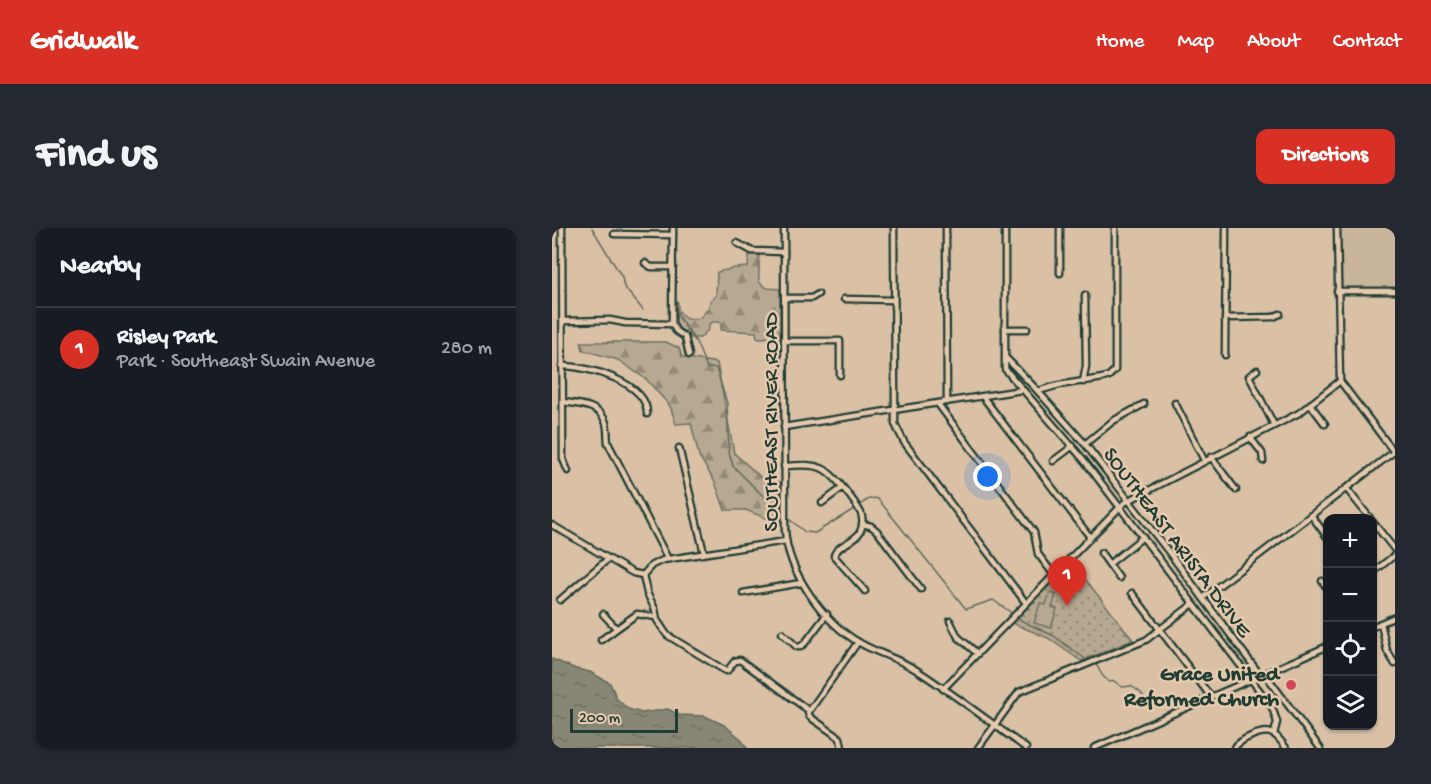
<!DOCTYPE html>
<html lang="en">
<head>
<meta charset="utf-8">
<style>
  body { margin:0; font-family:"Gochi Hand",sans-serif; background:#242831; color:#f1f3f6 }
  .controls { position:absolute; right:18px; bottom:18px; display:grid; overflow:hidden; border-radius:12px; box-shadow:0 2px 4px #0004 }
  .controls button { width:54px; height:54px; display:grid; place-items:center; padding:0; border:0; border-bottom:2px solid #363941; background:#171b24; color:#f1f3f6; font:30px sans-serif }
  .scale { position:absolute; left:18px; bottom:15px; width:108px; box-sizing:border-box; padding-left:6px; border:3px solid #1f3d34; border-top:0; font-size:16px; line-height:21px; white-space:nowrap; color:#1f3d34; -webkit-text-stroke:4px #e6c9ad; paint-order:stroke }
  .you { position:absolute; left:436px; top:249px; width:21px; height:21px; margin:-15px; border:4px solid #fff; border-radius:50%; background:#1a73e8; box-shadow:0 0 0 9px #1a73e833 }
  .badge { display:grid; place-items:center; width:39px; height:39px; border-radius:50%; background:#d93025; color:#fff; font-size:20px; font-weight:700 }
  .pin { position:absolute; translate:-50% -50px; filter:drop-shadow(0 2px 3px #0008) }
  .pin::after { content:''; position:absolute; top:32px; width:21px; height:18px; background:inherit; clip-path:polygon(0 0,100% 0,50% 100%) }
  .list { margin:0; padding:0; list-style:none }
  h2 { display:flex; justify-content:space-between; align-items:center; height:78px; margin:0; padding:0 24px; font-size:26px }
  h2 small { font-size:20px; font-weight:400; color:#9ea1a6 }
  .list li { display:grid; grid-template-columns:39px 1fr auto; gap:18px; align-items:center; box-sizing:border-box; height:84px; padding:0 24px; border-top:2px solid #363941 }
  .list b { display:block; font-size:22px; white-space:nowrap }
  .list p { margin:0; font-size:20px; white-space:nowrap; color:#9ea1a6 }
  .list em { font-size:20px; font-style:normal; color:#9ea1a6 }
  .icon { flex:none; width:33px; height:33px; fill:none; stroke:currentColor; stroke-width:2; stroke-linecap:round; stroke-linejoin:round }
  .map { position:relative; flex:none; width:843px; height:520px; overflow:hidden; border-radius:12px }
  header { display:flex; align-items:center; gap:36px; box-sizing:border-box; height:84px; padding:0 30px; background:#d93025; color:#fff }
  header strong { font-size:28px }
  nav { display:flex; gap:33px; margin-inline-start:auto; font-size:21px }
  .intro { display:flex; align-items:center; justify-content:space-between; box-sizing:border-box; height:144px; padding:0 36px }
  h1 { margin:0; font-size:42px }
  .button { padding:15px 27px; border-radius:12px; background:#d93025; color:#fff; font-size:21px; font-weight:700 }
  main { display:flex; gap:36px; padding:0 36px }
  aside { flex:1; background:#171b24; border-radius:12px; box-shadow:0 2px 4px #0004 }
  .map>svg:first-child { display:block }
</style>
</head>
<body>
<header>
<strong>Gridwalk</strong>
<nav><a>Home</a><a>Map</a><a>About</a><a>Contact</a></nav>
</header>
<div class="intro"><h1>Find us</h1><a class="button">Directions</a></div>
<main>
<aside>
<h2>Nearby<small></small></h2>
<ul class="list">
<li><span class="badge">1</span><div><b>Risley Park</b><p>Park · Southeast Swain Avenue</p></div><em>280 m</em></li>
</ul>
</aside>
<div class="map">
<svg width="843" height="520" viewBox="0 0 843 520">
  <defs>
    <pattern id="green-dots" width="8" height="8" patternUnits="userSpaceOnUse" patternTransform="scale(1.5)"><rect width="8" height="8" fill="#b7a891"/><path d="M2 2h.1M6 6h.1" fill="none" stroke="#948a77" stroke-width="1.8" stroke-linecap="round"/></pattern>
    <pattern id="forest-firs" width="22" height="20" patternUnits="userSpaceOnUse" patternTransform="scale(1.5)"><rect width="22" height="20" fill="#b7a891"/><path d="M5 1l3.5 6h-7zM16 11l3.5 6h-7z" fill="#948a77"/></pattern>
    <pattern id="water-ripples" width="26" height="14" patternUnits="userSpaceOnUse" patternTransform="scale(1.5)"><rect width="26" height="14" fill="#888774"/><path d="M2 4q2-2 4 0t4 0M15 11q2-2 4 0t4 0" fill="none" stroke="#6f7060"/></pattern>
  </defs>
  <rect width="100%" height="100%" fill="#dac1a6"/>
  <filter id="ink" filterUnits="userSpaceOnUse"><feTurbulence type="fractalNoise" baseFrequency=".0167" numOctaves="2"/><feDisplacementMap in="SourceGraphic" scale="12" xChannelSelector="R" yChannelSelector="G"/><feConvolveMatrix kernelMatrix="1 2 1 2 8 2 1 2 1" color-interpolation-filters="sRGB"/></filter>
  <g filter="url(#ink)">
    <rect fill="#c9b59b" x="788" y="0" width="55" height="59"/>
    <polygon fill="url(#green-dots)" stroke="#6b7262" stroke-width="1.5" points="519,333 581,412 529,433 496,410 460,395"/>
    <g fill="url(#forest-firs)" stroke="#6b7262" stroke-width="1.5">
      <path d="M207 26V54L215 60 228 61V109L205 110 204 104 169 102V94H161L157 96V101L148 110H138L137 102 130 104C121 97 122 84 122 74H126V82L134 91 148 90 157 79 158 73 164 68 165 44 183 40 196 39 197 27Z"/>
      <polygon points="29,114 114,114 127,120 130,129 165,135 182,225 213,253 228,254 228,296 194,282 173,282 163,254 147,228 139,195 124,196 118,178 95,152 66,132 31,122"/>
    </g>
    <polygon fill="#b7a891" stroke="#6b7262" stroke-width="1.5" points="498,364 504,367 500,379 505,381 499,400 482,395 488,375 494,377"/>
    <polygon fill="url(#water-ripples)" stroke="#5e695a" stroke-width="1.5" points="0,431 24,441 38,444 58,455 65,471 76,481 90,485 116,481 127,487 153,488 172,497 188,510 195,520 0,520"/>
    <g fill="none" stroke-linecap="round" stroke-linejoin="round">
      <g stroke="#5e695a" stroke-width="1.5">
        <polyline points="40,0 70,49 72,59 91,82"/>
        <polyline points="124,83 128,91 144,114 155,140 164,140 175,175 177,225 181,238 225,282"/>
        <path d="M307 277C313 274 319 268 326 271L414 381 441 372 460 385"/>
        <polyline points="238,292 253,304 263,305 302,281"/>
        <polyline points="464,390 502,408 532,430"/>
        <polyline points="544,436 550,447 557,454 562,453 570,459 579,458 588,464 599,478"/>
      </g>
      <g stroke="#1f3d34" stroke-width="9">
        <g id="minor">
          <polyline points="10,0 11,231 16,243"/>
          <polyline points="121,0 120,96 124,103 133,109 137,127"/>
          <path d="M232 0 233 301C235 344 272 395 308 415 327 426 348 431 366 443 403 467 438 494 474 520"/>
          <polyline points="342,0 343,183 343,196 352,214 474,375"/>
          <polyline points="394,0 395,174"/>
          <polyline points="453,0 453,141 531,231 720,479 725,494 722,506"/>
          <polyline points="785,0 788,153 842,224"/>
          <polyline points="62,6 121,7"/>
          <polyline points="185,15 200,23 232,24"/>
          <polyline points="93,35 99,39 121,39"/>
          <polyline points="508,45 508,0"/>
          <polyline points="785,63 843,63"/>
          <polyline points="233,70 260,70 266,66"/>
          <polyline points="292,71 342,72"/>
          <polyline points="673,90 721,89 728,86"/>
          <polyline points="11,93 58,92 73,95 120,96"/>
          <polyline points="453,101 475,101"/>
          <polyline points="232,113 288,113 288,147"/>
          <polyline points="673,127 674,0"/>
          <polyline points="454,130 483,160 533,216 616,323 706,444 716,450 768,520"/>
          <path d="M10 138C35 138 96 154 95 186"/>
          <polyline points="705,142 697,148 722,197"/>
          <polyline points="531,154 534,138 533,67"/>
          <polyline points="486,163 507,157 551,150 557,148 563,142 563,0"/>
          <polyline points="431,169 538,309"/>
          <path d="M11 174C27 176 48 177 54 195 56 202 55 209 56 215L116 331"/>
          <polyline points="623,175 652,232"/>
          <polyline points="386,176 482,304 486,326 502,347"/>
          <polyline points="758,176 773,196"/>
          <polyline points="232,199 470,162"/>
          <polyline points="698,209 710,225 711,233"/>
          <polyline points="533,216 561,193 592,176"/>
          <polyline points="127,220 152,325"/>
          <polyline points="659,229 684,262"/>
          <polyline points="501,233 521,218"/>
          <path d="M232 238C244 238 258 235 269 240 281 244 303 274 309 285 311 291 311 298 308 304 303 314 284 317 282 328L313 363"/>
          <polyline points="794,260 818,290"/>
          <polyline points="270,275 290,260"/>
          <polyline points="759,287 776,310"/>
          <polyline points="820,293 843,322"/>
          <polyline points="310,296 319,298 325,303 369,361"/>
          <polyline points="0,297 81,345 91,347"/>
          <polyline points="549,325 567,350"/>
          <polyline points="557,336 591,309"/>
          <polyline points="820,345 843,327"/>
          <polyline points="91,347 95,365 103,381 105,392 115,407 172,442 175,443 183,433 188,432 256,482"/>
          <polyline points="91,347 100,337 111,332 234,313"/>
          <polyline points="770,353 776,361"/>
          <polyline points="191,365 249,355"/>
          <polyline points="580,365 659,469"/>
          <polyline points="651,370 843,223"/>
          <polyline points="8,372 56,331"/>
          <polyline points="51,386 64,400"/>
          <polyline points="398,393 406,409 425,425"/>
          <polyline points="829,395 835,423 843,436"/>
          <polyline points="820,399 843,389"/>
          <polyline points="230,405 245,419 248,419 253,415 275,386"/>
          <polyline points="49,412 85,386 104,389"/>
          <polyline points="391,461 572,275 747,185 788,153"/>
          <polyline points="290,520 288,510 258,489 256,485 306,414"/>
          <polyline points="426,520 467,464 594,412 641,376"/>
          <polyline points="542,520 776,418"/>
          <path d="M682 520C688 512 711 500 721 506 727 509 730 515 734 520"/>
        </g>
      </g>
      <use href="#minor" stroke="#e6c9ad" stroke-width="4.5"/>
    </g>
  </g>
  <circle fill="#d1495b" stroke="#e6c9ad" stroke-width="2" cx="739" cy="457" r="6"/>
  <g text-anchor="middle" stroke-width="5" stroke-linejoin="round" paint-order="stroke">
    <g font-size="22" fill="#1f3d34" stroke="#e6c9ad">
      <text transform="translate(217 194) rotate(-90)" y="8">SOUTHEAST RIVER ROAD</text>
      <text transform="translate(627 313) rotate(53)" y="8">SOUTHEAST ARISTA DRIVE</text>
    </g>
    <g font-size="22" font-weight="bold" fill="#1f3d34" stroke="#e6c9ad" text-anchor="end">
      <text x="727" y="452">Grace United<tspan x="727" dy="25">Reformed Church</tspan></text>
    </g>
  </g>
</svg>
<div class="controls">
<button>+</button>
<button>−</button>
<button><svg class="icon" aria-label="locate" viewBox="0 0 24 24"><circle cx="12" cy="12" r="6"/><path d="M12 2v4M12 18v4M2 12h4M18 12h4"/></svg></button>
<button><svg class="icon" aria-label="layers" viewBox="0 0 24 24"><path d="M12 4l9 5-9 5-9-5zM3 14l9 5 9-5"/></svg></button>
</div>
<div class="scale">200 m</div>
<div class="you"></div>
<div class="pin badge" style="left:515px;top:378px">1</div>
</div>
</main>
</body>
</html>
